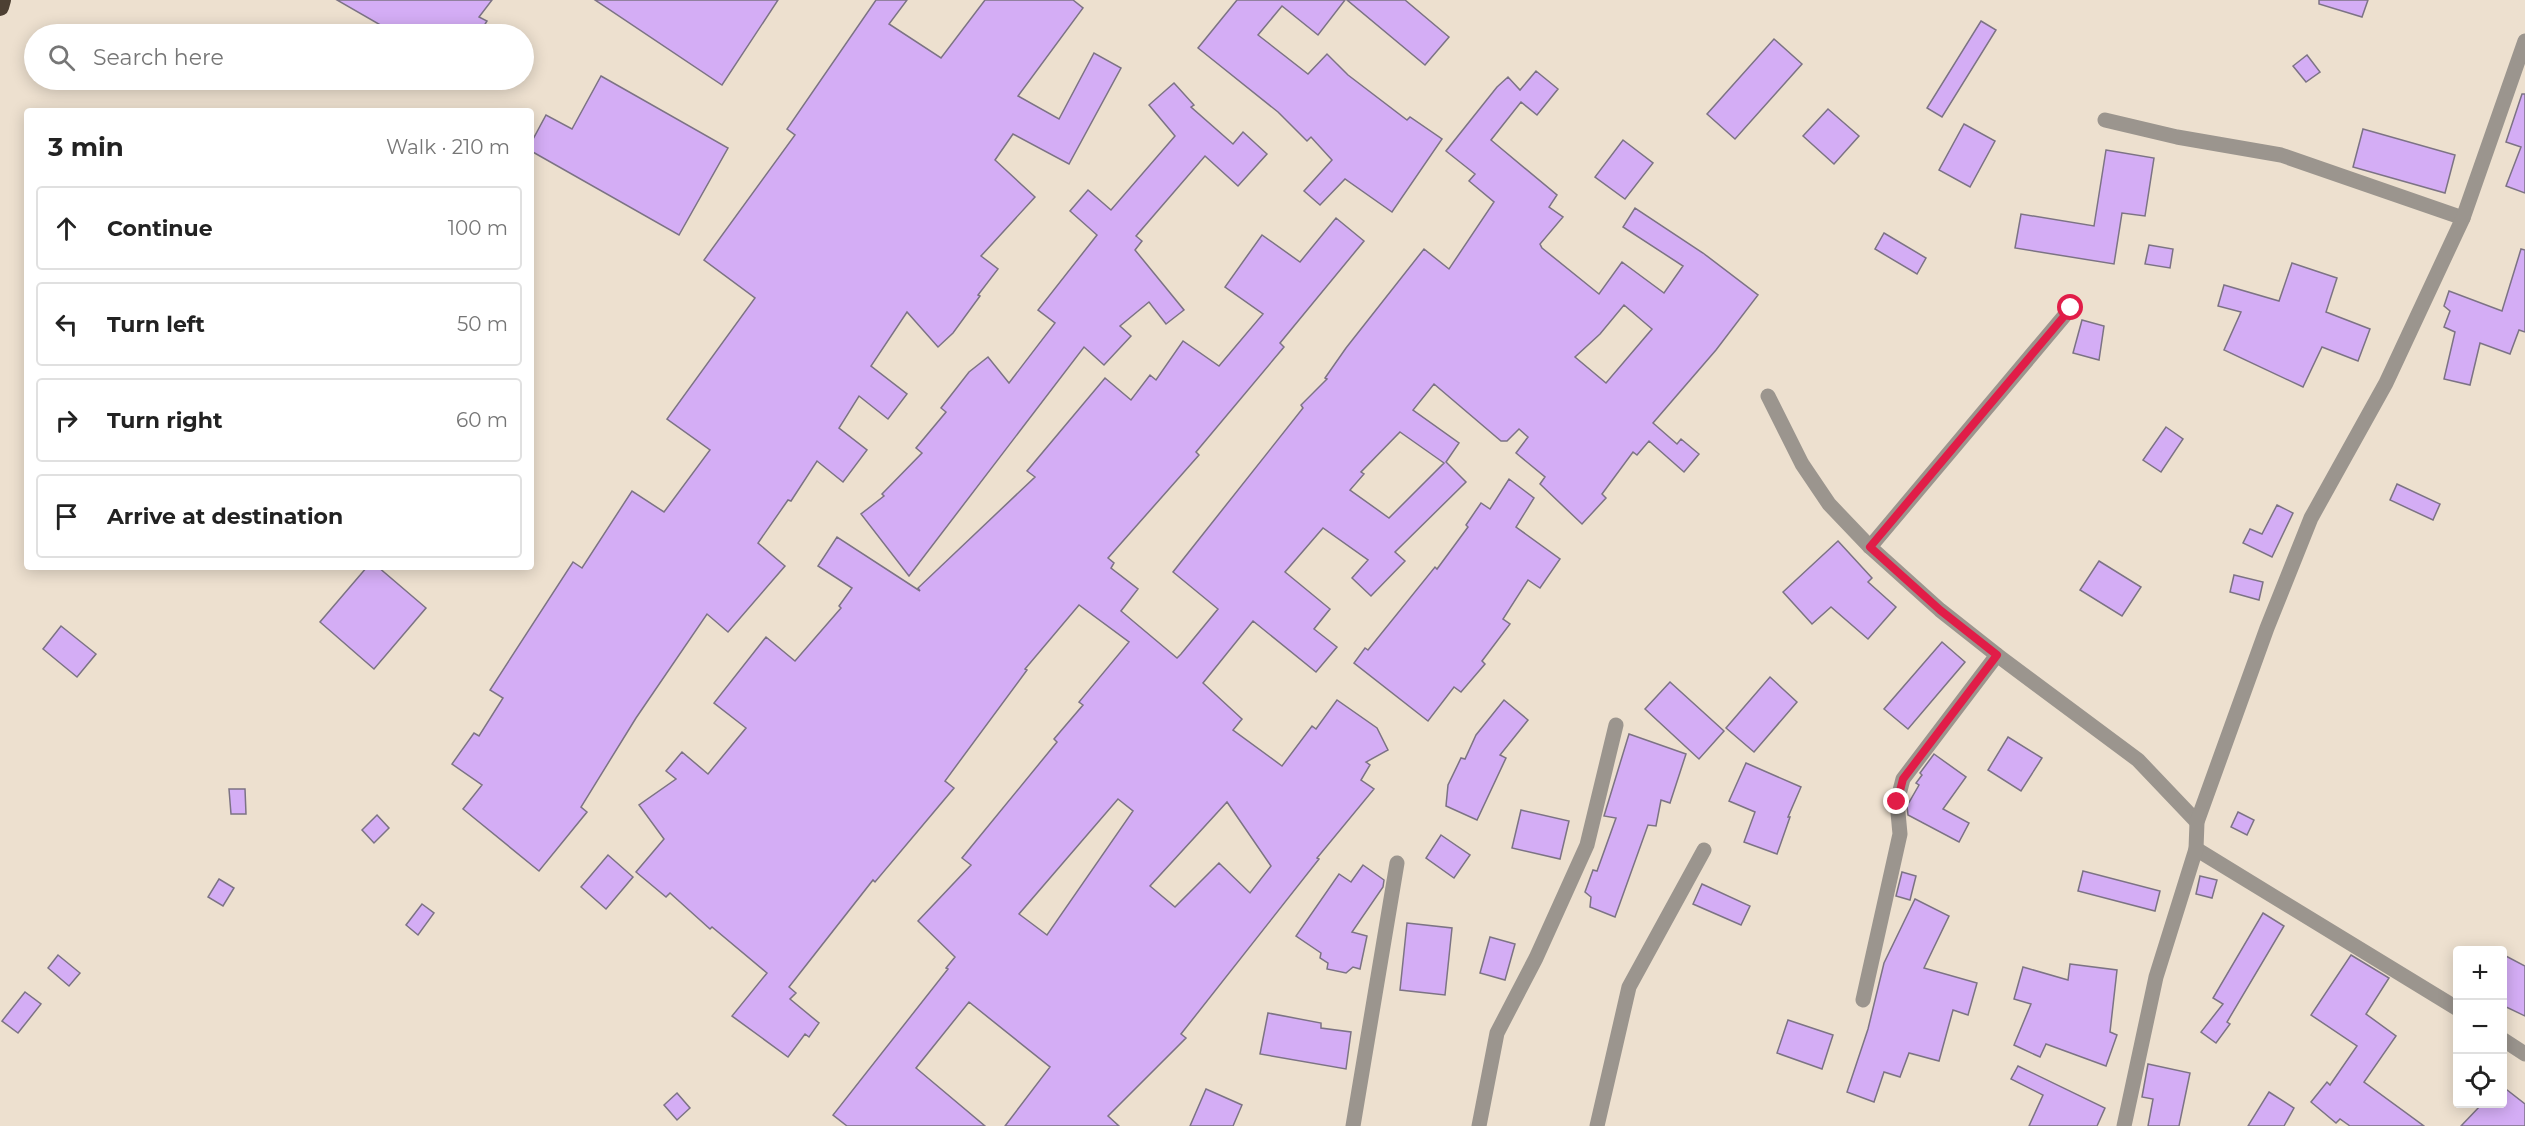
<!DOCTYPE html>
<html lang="en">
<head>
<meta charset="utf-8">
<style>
  body { margin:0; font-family:Montserrat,sans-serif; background:#f6f6f6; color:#222 }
  .controls { position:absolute; right:18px; bottom:18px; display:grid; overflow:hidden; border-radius:6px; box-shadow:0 3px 15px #0003 }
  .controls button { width:54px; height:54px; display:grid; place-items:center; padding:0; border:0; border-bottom:2px solid #e0e0e0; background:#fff; color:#222; font:30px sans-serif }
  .stop { position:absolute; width:18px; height:18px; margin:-14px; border:4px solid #e11d48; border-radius:50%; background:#fff }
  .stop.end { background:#e11d48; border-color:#fff; box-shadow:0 2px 6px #0008 }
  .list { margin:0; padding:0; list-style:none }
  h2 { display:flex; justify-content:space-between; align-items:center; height:78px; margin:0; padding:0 24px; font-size:26px }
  h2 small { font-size:20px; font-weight:400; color:#767676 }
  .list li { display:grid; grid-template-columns:39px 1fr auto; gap:18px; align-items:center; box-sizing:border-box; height:84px; margin:0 12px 12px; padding:0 12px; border:2px solid #e0e0e0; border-radius:6px }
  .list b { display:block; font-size:22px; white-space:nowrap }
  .list em { font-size:20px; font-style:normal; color:#767676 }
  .icon { flex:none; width:33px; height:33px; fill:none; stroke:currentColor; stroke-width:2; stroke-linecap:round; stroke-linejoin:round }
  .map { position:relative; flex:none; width:2525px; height:1126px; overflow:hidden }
  .search { position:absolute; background:#fff; box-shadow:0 3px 15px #0003; left:24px; top:24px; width:510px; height:66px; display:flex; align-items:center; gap:15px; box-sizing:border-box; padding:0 21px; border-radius:33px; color:#767676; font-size:22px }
  .panel { position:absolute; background:#fff; box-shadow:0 3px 15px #0003; left:24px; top:108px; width:510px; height:462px; border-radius:6px }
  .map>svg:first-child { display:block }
</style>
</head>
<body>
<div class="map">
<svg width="2525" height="1126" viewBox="0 0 2525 1126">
  <rect width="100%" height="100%" fill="#ede0cf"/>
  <g fill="#d4adf5" stroke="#7c7384" stroke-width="1.5" fill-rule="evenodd">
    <polygon points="337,0 492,0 479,17 487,21 479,34 396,34"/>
    <polygon points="595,0 778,0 722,85"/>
    <polygon points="876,0 907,0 889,24 941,58 985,0 1073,0 1083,8 1018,96 1059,119 1094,53 1121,68 1069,164 1013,134 995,160 1035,197 981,256 998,269 978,295 980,296 953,333 938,347 907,312 871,366 907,394 888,419 859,396 839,428 867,450 843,482 817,461 791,501 788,500 758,543 785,566 728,632 707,614 636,718 581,807 587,812 539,871 463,809 482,785 452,764 474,733 479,736 503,698 490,690 573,562 582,568 632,491 664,512 710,450 667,419 755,298 704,260 795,135 787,129"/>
    <polygon points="1237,0 1345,0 1318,35 1282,6 1258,35 1308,74 1327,54 1348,75 1407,120 1410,117 1442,139 1392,212 1345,179 1320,205 1304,191 1332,160 1311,137 1307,141 1278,112 1198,48"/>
    <polygon points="1347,0 1405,0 1449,37 1425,65"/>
    <polygon points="2319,0 2368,0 2362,17 2319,4"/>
    <polygon points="1981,21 1996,30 1942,117 1927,108"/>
    <polygon points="1774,39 1802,64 1735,139 1707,114"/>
    <polygon points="2307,55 2320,72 2306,82 2293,66"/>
    <path d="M1536 71 1558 89 1537 115 1521 102 1491 140 1557 195 1549 207 1563 217 1540 244 1542 248 1599 294 1622 262 1664 293 1683 266 1623 227 1635 208 1703 253 1758 295 1716 350 1653 423 1677 444 1681 439 1699 454 1684 472 1649 441 1637 455 1633 452 1602 494 1606 498 1582 524 1540 484 1545 477 1516 453 1528 437 1519 429 1507 441H1501L1434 384 1413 410 1459 443 1446 462 1466 482 1395 552 1405 561 1371 596 1352 578 1368 560 1323 528 1285 572 1330 609 1314 629 1337 647 1316 672 1253 621 1203 683 1242 719 1233 730 1282 766 1312 726 1316 729 1337 700 1377 728 1388 750 1366 762 1370 765 1361 780 1374 789 1317 858 1319 859 1181 1034 1186 1038 1108 1116 1119 1126H1005L1050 1067 969 1002 916 1068 985 1126H847L833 1115 948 969 946 968 955 957 918 921 971 865 962 858 1057 742 1054 739 1083 705 1079 702 1129 642 1079 605 1025 669 1027 670 945 781 954 788 875 882 873 880 789 987 796 993 790 999 819 1023 809 1037 805 1034 788 1057 732 1016 767 973 712 927 710 929 670 893 666 897 636 872 664 839 639 805 676 779 666 771 682 752 708 774 746 728 714 703 766 637 795 661 841 608 839 606 852 588 818 566 837 537 920 591 918 588 1035 477 1027 471 1105 378 1131 400 1150 375 1156 380 1183 341 1219 366 1263 314 1225 287 1262 235 1300 262 1336 218 1364 241 1280 343 1284 347 1196 452 1199 455 1108 558 1114 563 1111 568 1138 589 1121 611 1177 658 1181 654 1218 609 1173 572 1303 408 1301 405 1327 379 1325 378 1346 348 1424 249 1449 269 1494 202 1469 181 1475 174 1446 151 1497 87 1508 77 1520 90ZM1624 305 1652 329 1606 383 1575 357 1600 334ZM1400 432 1444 463 1389 518 1350 490 1364 474 1361 472ZM1118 799 1133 811 1047 935 1019 914ZM1227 802 1271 866 1250 893 1219 863 1175 907 1150 886Z"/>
    <polygon points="601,76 728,148 679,235 531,151 531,143 546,115 572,129"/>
    <polygon points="1174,83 1194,105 1191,107 1233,144 1243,132 1267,154 1238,186 1205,156 1136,236 1142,241 1135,250 1184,310 1166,324 1149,302 1120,326 1131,336 1104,365 1084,347 909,576 861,514 884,496 882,494 922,453 916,448 946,412 941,408 969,372 988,357 1009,383 1055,323 1038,310 1097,235 1070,211 1088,190 1111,210 1175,136 1149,105"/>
    <polygon points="2522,94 2525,94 2525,193 2506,186 2521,147 2506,142"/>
    <polygon points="1828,109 1859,136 1834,164 1803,136"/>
    <polygon points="1964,124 1995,141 1970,187 1939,170"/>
    <polygon points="2363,129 2455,155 2445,193 2353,167"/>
    <polygon points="1623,140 1653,163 1625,199 1595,177"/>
    <polygon points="2106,150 2154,158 2145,216 2122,213 2114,264 2015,248 2021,214 2094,226"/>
    <polygon points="1884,233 1926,258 1917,274 1875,249"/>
    <polygon points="2149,245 2173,249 2170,268 2145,264"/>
    <polygon points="2521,249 2525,250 2525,332 2519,330 2510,354 2480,343 2470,385 2444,379 2455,332 2444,327 2450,311 2444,306 2449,291 2502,311"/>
    <polygon points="2292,263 2337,278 2326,312 2370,329 2358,361 2322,347 2303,387 2224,350 2241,312 2218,306 2224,285 2279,301"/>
    <polygon points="2082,320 2104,326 2099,360 2073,353"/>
    <polygon points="2166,427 2183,439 2161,472 2143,460"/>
    <polygon points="1509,479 1534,498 1516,527 1560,559 1540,588 1528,580 1503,619 1510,624 1482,661 1485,664 1461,692 1454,687 1428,721 1354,663 1365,648 1368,650 1435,567 1437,569 1468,527 1466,525 1481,503 1490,509"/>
    <polygon points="2397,484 2440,504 2433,520 2390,500"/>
    <polygon points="2277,505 2293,513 2272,557 2243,543 2250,529 2262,534"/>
    <polygon points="1838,541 1872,578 1868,582 1896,607 1868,639 1831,607 1812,624 1783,592"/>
    <polygon points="2099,561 2141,587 2122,616 2080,590"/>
    <polygon points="367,567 378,567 426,608 374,669 320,622"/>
    <polygon points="2234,575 2263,582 2259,600 2230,592"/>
    <polygon points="61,626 96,654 77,677 43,649"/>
    <polygon points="1942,642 1965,662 1908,729 1884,709"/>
    <polygon points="1770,677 1797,702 1754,752 1726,728"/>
    <polygon points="1670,682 1724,731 1699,759 1645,709"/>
    <polygon points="1504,700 1528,720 1500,755 1506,758 1477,820 1446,806 1448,785 1461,758 1465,759 1476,735"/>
    <polygon points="1629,734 1686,754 1670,803 1661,800 1656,826 1648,825 1615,917 1590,907 1591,897 1585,892 1593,870 1597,871 1616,818 1604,816"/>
    <polygon points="2008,737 2042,758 2021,791 1988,770"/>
    <polygon points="1934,754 1966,777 1943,809 1969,823 1959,842 1908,815 1907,806 1919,785 1916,783 1922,775 1920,773"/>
    <polygon points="1746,763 1801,787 1788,817 1790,817 1777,854 1744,842 1755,812 1729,801"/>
    <polygon points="229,789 245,789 246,814 231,814"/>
    <polygon points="1521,810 1569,821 1560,859 1512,848"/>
    <polygon points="2238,812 2254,820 2247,835 2231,827"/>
    <polygon points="377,815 389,828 374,843 362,830"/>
    <polygon points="1441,835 1470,855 1454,878 1426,858"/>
    <polygon points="608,855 633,877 606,909 581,887"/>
    <polygon points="1363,865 1384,880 1383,887 1352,932 1367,936 1360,969 1353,967 1346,973 1327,969 1328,963 1320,958 1321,953 1296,936 1339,874 1351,882"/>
    <polygon points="2083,871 2160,891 2155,911 2078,891"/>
    <polygon points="1902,872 1916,876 1910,900 1896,896"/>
    <polygon points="2200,876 2217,880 2212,898 2196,894"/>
    <polygon points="219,879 234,888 223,906 208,897"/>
    <polygon points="1702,884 1750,906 1741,925 1693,904"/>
    <polygon points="1915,899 1949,916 1924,968 1977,983 1968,1015 1953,1010 1939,1061 1909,1053 1900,1077 1884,1072 1874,1102 1847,1092 1868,1029 1884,963"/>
    <polygon points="422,904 434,913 418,935 406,925"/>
    <polygon points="2263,913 2284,926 2227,1022 2230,1024 2216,1043 2201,1032 2223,1004 2213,998"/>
    <polygon points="1407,923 1452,928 1445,995 1400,990"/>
    <polygon points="1490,937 1515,944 1505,980 1480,973"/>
    <polygon points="2502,954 2525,966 2525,1016 2502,1005"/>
    <polygon points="58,955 80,973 69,986 48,968"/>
    <polygon points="2351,955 2389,978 2366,1014 2396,1036 2364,1082 2424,1126 2350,1126 2340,1119 2336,1123 2311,1102 2327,1082 2330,1085 2357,1046 2311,1015"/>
    <polygon points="2070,964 2117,970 2110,1032 2117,1035 2106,1066 2046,1044 2040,1057 2014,1045 2031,1004 2014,999 2023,967 2068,980"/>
    <polygon points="25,992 41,1004 18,1033 2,1021"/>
    <polygon points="1268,1013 1321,1023 1321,1028 1351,1032 1346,1069 1260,1054"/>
    <polygon points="1788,1020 1833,1035 1822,1069 1777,1053"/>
    <polygon points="2148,1064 2190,1073 2179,1126 2148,1126 2153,1099 2142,1097"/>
    <polygon points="2018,1066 2105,1108 2097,1126 2029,1126 2043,1095 2011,1079"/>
    <polygon points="2502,1086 2525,1104 2525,1126 2461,1126 2482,1104 2502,1104"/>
    <polygon points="1206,1089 1242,1105 1233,1126 1190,1126"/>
    <polygon points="2269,1092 2294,1108 2284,1126 2248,1126"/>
    <polygon points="677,1093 690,1108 677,1120 664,1105"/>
  </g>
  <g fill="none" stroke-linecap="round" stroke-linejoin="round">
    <g stroke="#9b958e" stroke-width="15">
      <polyline points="2105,120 2177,137 2281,155 2463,218"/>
      <polyline points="1768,396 1802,464 1829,504 1870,547 1940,610 1997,655 2138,760 2197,822"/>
      <polyline points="1870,547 2071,308"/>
      <polyline points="2196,849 2458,1009"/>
      <polyline points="1863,1000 1900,834 1897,802 1903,779 1997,655"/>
      <polyline points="2502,1039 2525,1054"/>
      <polyline points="1353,1126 1397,863"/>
      <polyline points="1479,1126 1497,1033 1536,958 1587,845 1616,725"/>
      <polyline points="1597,1126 1629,987 1704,850"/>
      <polyline points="2124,1126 2156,977 2196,849 2197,822 2267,628 2311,518 2386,383 2463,218 2525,41"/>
    </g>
    <polyline stroke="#4d4033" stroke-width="18" points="0,7 2,0"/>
  </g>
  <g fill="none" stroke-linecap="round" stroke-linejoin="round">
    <polyline stroke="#e11d48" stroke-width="8" points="1897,802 1903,779 1997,655 1940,610 1870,547 2071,308"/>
  </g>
</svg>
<div class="controls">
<button>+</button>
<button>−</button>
<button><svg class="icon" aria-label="locate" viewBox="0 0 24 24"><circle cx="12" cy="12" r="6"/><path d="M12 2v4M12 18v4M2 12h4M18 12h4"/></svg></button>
</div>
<div class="stop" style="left:2071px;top:308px"></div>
<div class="stop end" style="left:1897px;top:802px"></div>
<div class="search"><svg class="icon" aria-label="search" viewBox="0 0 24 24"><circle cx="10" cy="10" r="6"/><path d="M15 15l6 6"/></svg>Search here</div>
<section class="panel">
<h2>3 min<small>Walk · 210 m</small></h2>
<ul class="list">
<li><svg class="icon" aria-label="ahead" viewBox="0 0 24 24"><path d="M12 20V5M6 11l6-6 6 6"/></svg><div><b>Continue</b></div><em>100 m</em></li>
<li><svg class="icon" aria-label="left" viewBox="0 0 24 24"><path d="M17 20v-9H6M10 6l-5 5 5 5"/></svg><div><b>Turn left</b></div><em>50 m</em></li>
<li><svg class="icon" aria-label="right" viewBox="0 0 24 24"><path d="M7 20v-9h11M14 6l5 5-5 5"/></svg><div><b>Turn right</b></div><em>60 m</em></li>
<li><svg class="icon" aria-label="arrive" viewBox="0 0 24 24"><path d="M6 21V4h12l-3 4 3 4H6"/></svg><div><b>Arrive at destination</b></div></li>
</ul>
</section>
</div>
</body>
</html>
